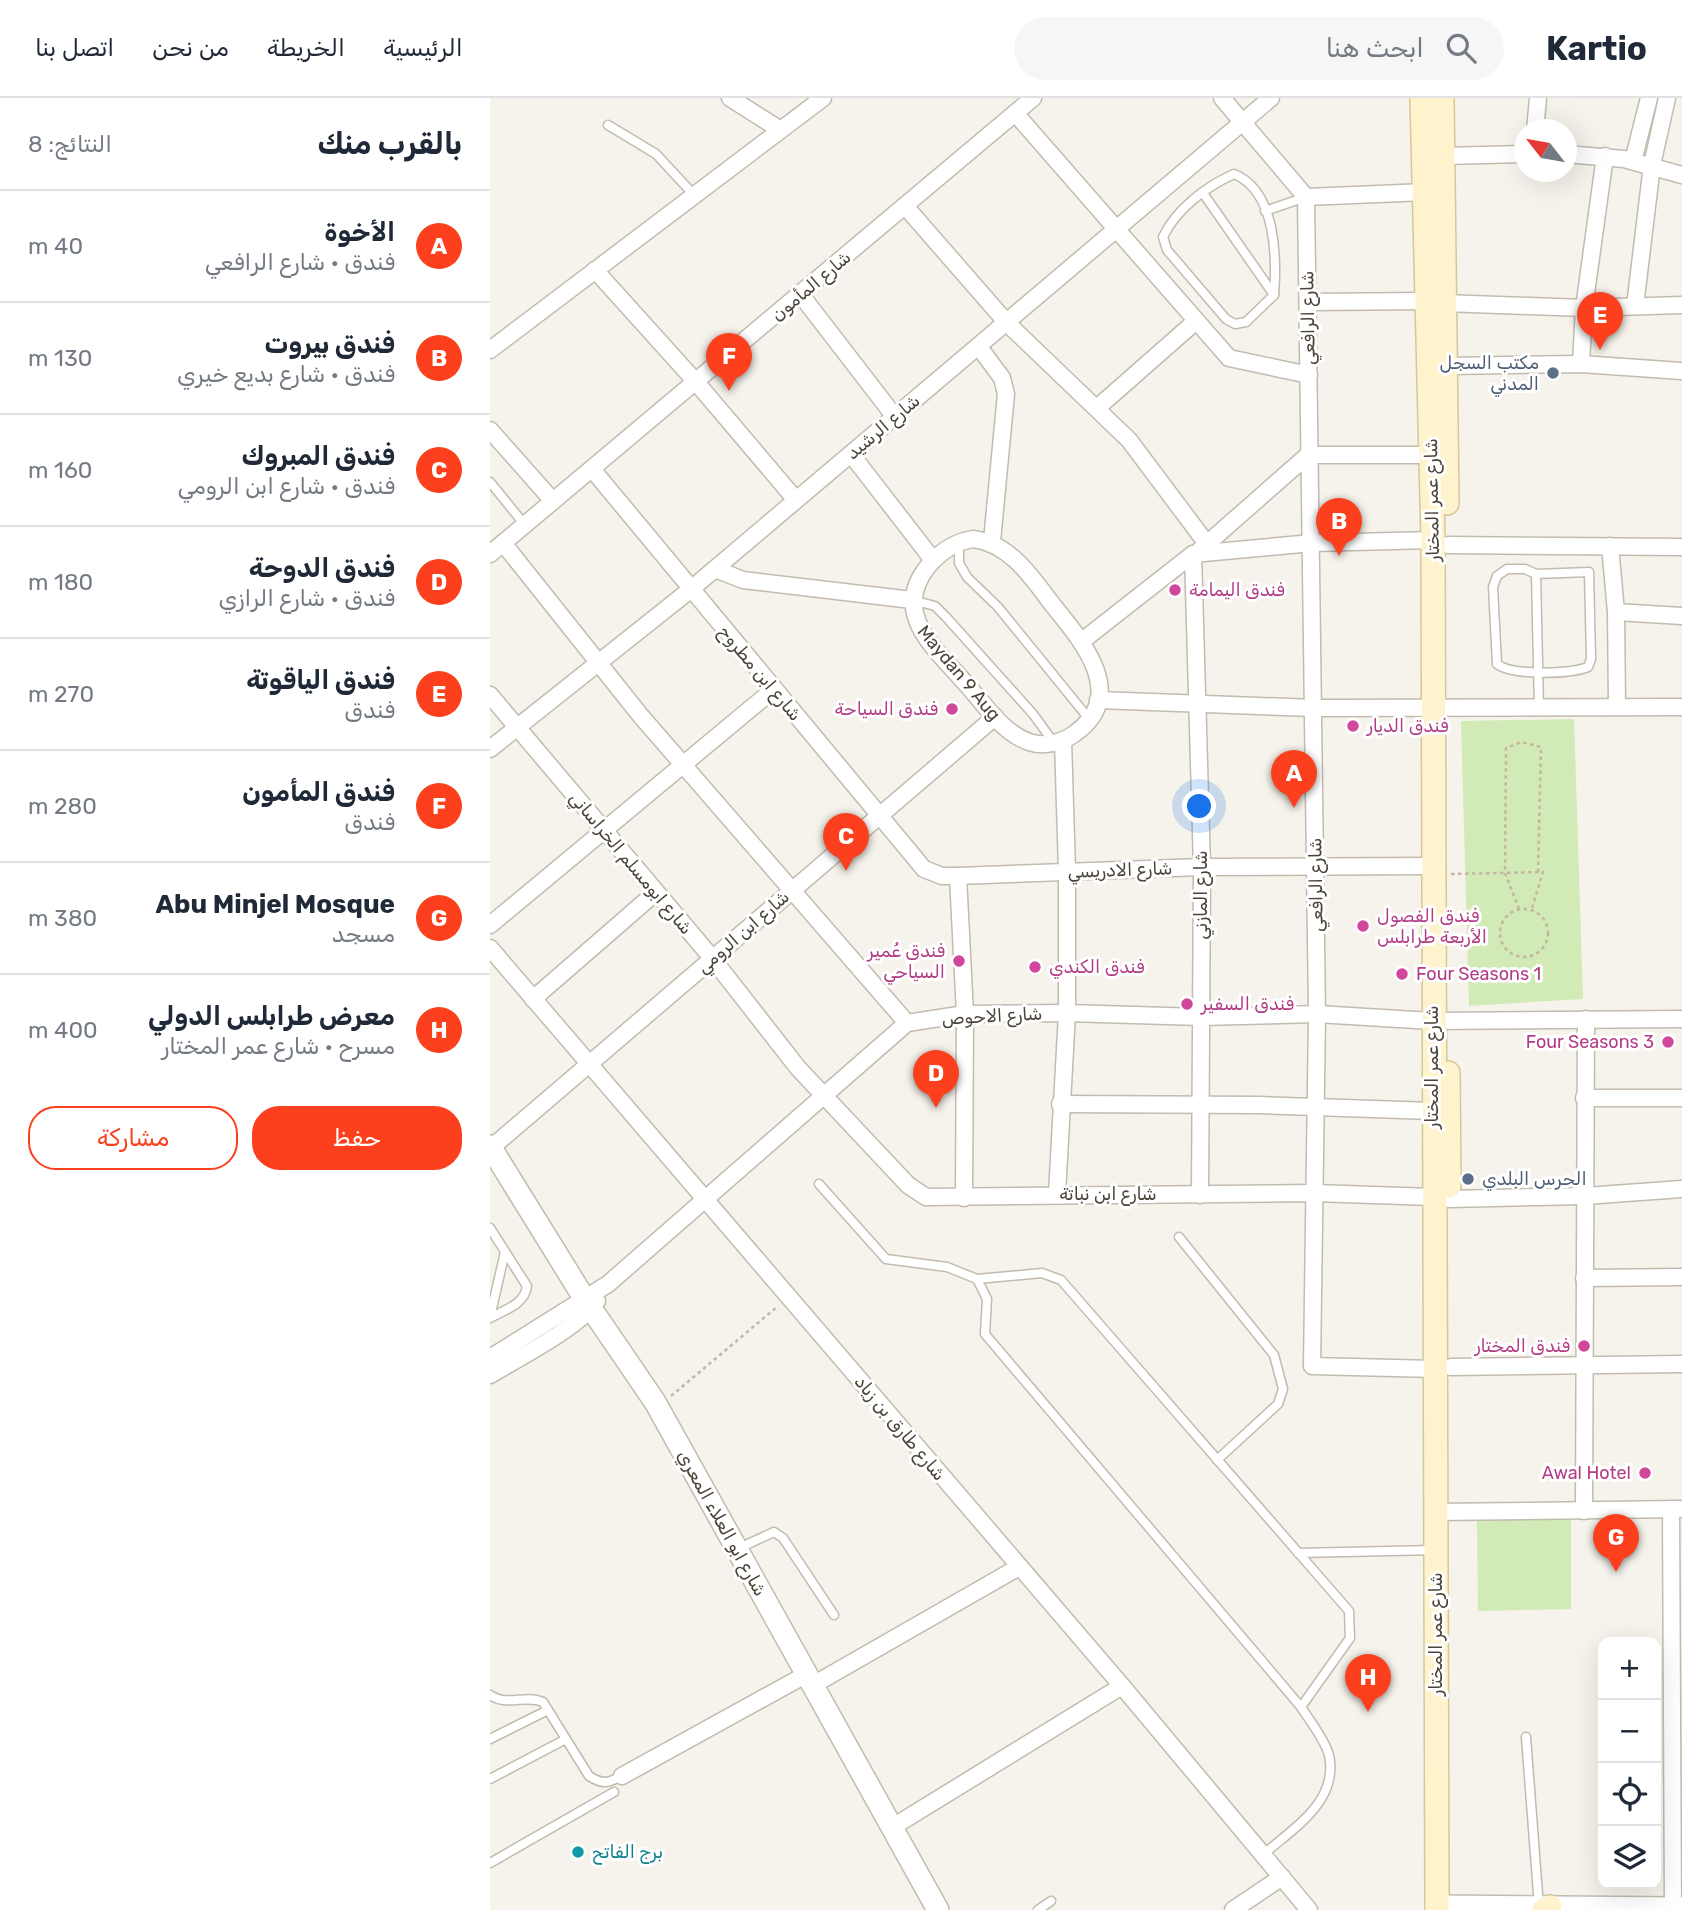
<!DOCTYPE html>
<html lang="ar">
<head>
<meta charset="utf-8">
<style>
  body { margin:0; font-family:Rubik,Cairo,sans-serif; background:#f6f6f7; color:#1f2937; direction:rtl }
  .controls { position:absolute; right:21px; bottom:21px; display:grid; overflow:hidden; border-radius:14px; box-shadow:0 7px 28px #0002 }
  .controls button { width:63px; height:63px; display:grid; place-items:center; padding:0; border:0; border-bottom:2px solid #e0e1e3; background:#fff; color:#1f2937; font:35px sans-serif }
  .compass { position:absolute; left:1024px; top:21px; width:63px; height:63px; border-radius:50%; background:#fff; box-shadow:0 7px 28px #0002; rotate:301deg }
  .you { position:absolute; left:710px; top:709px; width:24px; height:24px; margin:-18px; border:5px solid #fff; border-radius:50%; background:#1a73e8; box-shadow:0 0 0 10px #1a73e833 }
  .badge { display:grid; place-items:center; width:46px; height:46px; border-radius:50%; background:#fc3f1d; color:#fff; font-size:23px; font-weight:700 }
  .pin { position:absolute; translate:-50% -58px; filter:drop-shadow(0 2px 4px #0008) }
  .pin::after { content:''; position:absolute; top:37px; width:24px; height:21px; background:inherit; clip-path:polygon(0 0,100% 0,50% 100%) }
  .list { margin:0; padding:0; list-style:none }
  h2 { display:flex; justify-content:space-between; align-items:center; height:91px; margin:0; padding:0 28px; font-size:30px }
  h2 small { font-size:23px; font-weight:400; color:#747a83 }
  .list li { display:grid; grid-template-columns:46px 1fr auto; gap:21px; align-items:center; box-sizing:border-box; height:112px; padding:0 28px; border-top:2px solid #e0e1e3 }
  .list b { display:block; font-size:26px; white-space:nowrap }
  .list p { margin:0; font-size:23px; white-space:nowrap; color:#747a83 }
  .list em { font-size:23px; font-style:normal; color:#747a83 }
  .actions { display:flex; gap:14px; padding:21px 28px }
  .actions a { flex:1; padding:16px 0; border:2px solid #fc3f1d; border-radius:28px; text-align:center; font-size:24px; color:#fc3f1d }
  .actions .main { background:#fc3f1d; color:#fff }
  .icon { flex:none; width:38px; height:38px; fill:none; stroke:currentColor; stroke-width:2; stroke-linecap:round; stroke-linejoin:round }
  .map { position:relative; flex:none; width:1192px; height:1812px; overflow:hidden; direction:ltr }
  header { display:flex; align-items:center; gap:42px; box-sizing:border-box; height:98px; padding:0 35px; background:#fff; border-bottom:2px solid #e0e1e3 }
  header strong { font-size:33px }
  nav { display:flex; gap:38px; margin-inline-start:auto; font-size:24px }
  .search { width:490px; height:63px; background:#f6f6f7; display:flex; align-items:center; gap:18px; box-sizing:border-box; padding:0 24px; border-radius:38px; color:#747a83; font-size:26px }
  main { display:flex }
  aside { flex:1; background:#fff }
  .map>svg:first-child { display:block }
</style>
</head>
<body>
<header>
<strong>Kartio</strong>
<div class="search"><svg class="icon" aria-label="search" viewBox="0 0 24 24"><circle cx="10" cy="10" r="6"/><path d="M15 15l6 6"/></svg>ابحث هنا</div>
<nav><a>الرئيسية</a><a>الخريطة</a><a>من نحن</a><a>اتصل بنا</a></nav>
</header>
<main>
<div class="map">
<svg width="1192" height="1812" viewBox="0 0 1192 1812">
  <rect width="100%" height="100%" fill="#f6f3ec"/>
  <g fill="#d2eab5">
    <polygon points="1084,621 1093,901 979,908 971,623"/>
    <polygon points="1081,1421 1081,1511 988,1513 987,1422"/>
  </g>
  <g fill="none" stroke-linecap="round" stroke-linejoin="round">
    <g stroke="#c2bbae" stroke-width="11">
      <g id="service">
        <polyline points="118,27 166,56 205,98"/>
        <path d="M744 76C786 93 787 159 784 197L756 224 745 226 736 221 677 152 673 139C686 111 717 88 744 76Z"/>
        <polyline points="713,95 784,197"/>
        <polyline points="775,113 816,99"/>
        <polyline points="0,384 35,427"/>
        <polyline points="469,446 469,465 477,479 508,509 600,622"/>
        <path d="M1017 471H1035L1046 476 1099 474 1101 561 1098 569C1080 576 1022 578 1007 566L1003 489 1007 478Z"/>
        <polyline points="1046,476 1049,611"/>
        <polyline points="422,502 445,508 456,519 543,616 564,645"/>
        <path d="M329 1086 396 1161 457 1169 487 1181 497 1201 495 1236 811 1609C820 1623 835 1642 839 1657 849 1704 803 1730 773 1757"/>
        <path d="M0 1130 37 1188C35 1206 15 1212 0 1220"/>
        <polyline points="689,1139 784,1257 793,1291 788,1306 727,1362"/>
        <polyline points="487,1181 552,1175 571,1182 859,1513 860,1540 811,1609"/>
        <polyline points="0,1219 15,1154"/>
        <polyline points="247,1451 284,1434 293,1440 344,1517"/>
        <polyline points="808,1455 945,1452"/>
        <path d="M0 1597C17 1609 36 1596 53 1604L99 1678C113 1687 118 1685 132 1678"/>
        <polyline points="1036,1639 1049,1809"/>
        <polyline points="0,1641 58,1612"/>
        <polyline points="0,1681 76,1641"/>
        <polyline points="0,1765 124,1694"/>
        <polyline points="548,1812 561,1803"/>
      </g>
    </g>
    <g stroke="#c2bbae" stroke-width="19">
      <g id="minor">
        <polyline points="240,0 289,31"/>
        <polyline points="732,0 816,99"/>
        <polyline points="525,15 739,260 819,277"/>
        <polyline points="1045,32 1048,0"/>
        <polyline points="1076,56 1134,61 1192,77"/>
        <polyline points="953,58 1034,56"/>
        <polyline points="1143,63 1159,0"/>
        <polyline points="816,99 827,916 822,1268 945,1271"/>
        <polyline points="816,99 936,94"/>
        <polyline points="415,108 517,225 639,342 717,446"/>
        <polyline points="105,172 206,284 306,402"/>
        <polyline points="311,197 405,319"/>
        <polyline points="818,204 939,203"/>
        <polyline points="954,205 1094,210 1192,207"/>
        <polyline points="1145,208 1162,67 1177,0"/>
        <polyline points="489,249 512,280 516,296 502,443"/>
        <polyline points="0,252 333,0"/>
        <polyline points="1091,266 1094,210 1115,58"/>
        <polyline points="957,268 1091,266 1192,273"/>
        <polyline points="607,310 706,223"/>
        <polyline points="0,332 63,403"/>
        <polyline points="361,356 443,462"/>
        <polyline points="102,371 434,771 452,778 468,778 712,769 945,768"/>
        <path d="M483 441C519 445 541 478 562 506 591 542 640 597 584 636 572 645 553 649 539 644 513 635 495 607 477 587 446 551 399 515 439 467 451 453 465 444 483 441Z"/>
        <polyline points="13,445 150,617 417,925"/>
        <polyline points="958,447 1192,449"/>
        <polyline points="1120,448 1126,514 1127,609"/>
        <polyline points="710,452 818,357 941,357"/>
        <polyline points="0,456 543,0"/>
        <polyline points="703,456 712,769 710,1097"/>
        <polyline points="225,471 253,482 422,502"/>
        <polyline points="1126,514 1192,518"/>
        <polyline points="592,543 703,456 822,445 943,442"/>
        <polyline points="0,597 222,860 308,970 418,1087 436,1099 824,1095 943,1099"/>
        <polyline points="608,602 824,610 1192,609"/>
        <polyline points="0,651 200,492 781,0"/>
        <polyline points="468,778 475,916 474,1100"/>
        <polyline points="0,827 283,592"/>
        <polyline points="0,850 632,1588 819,1812"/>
        <polyline points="43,901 165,795"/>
        <polyline points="1094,1000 1192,1000"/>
        <polyline points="570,1006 769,1007 942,1013"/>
        <polyline points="1,1050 505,619"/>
        <polyline points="567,1096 577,915 577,773 573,643"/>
        <polyline points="959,1101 1095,1098 1192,1091"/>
        <polyline points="1094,1180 1192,1179"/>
        <polyline points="0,1260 118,1186 417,925 475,916 577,915 711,919 827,916 942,923 1192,921"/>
        <polyline points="961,1269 1192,1266"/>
        <path d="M0 1277C27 1261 91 1228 107 1203"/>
        <polyline points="1181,1411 1183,1812"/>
        <polyline points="1094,1413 1096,921"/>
        <polyline points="946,1414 1190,1411"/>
        <polyline points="323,1587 529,1469"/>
        <polyline points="132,1678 317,1576"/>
        <polyline points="401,1730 632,1588"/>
        <polyline points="743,1812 792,1779"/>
      </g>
    </g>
    <g stroke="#c2bbae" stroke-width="24">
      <g id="tertiary">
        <polyline points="0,1048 94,1200 165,1304 448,1812"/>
        <polyline points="946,1808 1192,1810"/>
      </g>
    </g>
    <g stroke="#d6c79b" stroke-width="26">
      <g id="secondary">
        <polyline points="932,0 943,442 947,1812"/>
        <polyline points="952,0 957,405"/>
        <polyline points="958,975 959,1088"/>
        <polyline points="1054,1812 1060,1809"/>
      </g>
    </g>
    <g stroke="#c4b79f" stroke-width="2.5" stroke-dasharray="3.5 3.5" stroke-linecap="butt">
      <polyline points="961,776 1053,774 1042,810"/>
      <circle cx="1034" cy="835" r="24"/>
      <polyline points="1029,811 1015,775 1016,650 1031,644 1051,649 1048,774"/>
      <polyline points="181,1298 288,1208"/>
    </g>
    <use href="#service" stroke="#fff" stroke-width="8"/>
    <use href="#minor" stroke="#fff" stroke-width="16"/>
    <use href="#tertiary" stroke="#fff" stroke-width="21"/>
    <use href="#secondary" stroke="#fff3cd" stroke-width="23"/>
  </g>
  <g fill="#5c6f8a" stroke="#fff" stroke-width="2.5">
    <circle cx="1063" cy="275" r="7"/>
    <circle cx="978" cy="1081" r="7"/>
  </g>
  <g fill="#d1479c" stroke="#fff" stroke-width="2.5">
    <circle cx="685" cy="492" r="7"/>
    <circle cx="462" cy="611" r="7"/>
    <circle cx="863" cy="628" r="7"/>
    <circle cx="873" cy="828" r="7"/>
    <circle cx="469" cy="863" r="7"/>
    <circle cx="545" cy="869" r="7"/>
    <circle cx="912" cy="876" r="7"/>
    <circle cx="697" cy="906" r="7"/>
    <circle cx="1178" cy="944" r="7"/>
    <circle cx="1094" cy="1248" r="7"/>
    <circle cx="1155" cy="1375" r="7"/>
  </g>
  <circle fill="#0f9aa8" stroke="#fff" stroke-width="2.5" cx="88" cy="1754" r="7"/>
  <g text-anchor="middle" stroke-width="6" stroke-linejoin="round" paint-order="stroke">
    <g font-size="18" fill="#4b4439" stroke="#fff">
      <text transform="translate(321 188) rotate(-40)" y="6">شارع المأمون</text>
      <text transform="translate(818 220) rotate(-91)" y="6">شارع الرافعي</text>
      <text transform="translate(393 329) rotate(-40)" y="6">شارع الرشيد</text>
      <text transform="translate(942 402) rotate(-91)" y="6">شارع عمر المختار</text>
      <text transform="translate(270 575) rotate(50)" y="6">شارع ابن مطروح</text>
      <text transform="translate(469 575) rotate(50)" y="6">Maydan 9 Aug</text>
      <text transform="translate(141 765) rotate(50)" y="6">شارع ابومسلم الخراساني</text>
      <text transform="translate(630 772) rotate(-2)" y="6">شارع الادريسي</text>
      <text transform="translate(826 787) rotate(-91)" y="6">شارع الرافعي</text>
      <text transform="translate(711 797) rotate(-90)" y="6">شارع المازني</text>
      <text transform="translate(253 834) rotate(-41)" y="6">شارع ابن الرومي</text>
      <text transform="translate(502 918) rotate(-3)" y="6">شارع الاحوص</text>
      <text transform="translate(942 969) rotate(-90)" y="6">شارع عمر المختار</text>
      <text x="618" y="1102">شارع ابن نباتة</text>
      <text transform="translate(410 1330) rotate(50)" y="6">شارع طارق بن زياد</text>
      <text transform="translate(232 1425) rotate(61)" y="6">شارع ابو العلاء المعري</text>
      <text transform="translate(946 1536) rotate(-90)" y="6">شارع عمر المختار</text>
    </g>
    <g font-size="18" fill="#4e5e75" stroke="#fff" text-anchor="end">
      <text x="1049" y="271">مكتب السجل<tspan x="1049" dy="21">المدني</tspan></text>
      <text x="992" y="1087" text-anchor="start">الحرس البلدي</text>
    </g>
    <g font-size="18" fill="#b23c85" stroke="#fff" text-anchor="start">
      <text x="699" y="498">فندق اليمامة</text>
      <text x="448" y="617" text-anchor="end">فندق السياحة</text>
      <text x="877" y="634">فندق الديار</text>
      <text x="887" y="824">فندق الفصول<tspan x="887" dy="21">الأربعة طرابلس</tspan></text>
      <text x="455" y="859" text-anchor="end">فندق عُُمير<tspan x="455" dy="21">السياحي</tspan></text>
      <text x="559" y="875">فندق الكندي</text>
      <text x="926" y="882">Four Seasons 1</text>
      <text x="711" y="912">فندق السفير</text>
      <text x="1164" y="950" text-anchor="end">Four Seasons 3</text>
      <text x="1080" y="1254" text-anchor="end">فندق المختار</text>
      <text x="1141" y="1381" text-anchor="end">Awal Hotel</text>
    </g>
    <g font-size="18" fill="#0d838f" stroke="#fff" text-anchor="start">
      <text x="102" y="1760">برج الفاتح</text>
    </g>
  </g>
</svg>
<div class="controls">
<button>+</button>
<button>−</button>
<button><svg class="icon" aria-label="locate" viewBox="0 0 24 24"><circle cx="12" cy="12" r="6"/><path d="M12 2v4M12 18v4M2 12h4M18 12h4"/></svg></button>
<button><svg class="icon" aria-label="layers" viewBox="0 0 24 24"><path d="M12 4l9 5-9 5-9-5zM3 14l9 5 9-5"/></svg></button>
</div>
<svg class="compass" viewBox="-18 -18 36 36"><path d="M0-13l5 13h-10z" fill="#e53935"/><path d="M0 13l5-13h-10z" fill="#747a83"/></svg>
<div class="you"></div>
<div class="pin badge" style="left:804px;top:710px">A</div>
<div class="pin badge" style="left:849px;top:458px">B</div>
<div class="pin badge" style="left:356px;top:773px">C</div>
<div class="pin badge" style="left:446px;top:1010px">D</div>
<div class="pin badge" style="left:1110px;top:252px">E</div>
<div class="pin badge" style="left:239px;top:293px">F</div>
<div class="pin badge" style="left:1126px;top:1474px">G</div>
<div class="pin badge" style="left:878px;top:1614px">H</div>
</div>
<aside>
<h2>بالقرب منك<small>النتائج: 8</small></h2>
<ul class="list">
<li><span class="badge">A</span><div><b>الأخوة</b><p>فندق · شارع الرافعي</p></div><em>40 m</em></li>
<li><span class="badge">B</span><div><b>فندق بيروت</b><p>فندق · شارع بديع خيري</p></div><em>130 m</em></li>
<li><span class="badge">C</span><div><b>فندق المبروك</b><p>فندق · شارع ابن الرومي</p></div><em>160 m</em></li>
<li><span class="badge">D</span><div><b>فندق الدوحة</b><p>فندق · شارع الرازي</p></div><em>180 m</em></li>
<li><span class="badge">E</span><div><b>فندق الياقوتة</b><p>فندق</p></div><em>270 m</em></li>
<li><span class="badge">F</span><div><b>فندق المأمون</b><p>فندق</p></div><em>280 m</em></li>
<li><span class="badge">G</span><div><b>Abu Minjel Mosque</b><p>مسجد</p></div><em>380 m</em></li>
<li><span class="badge">H</span><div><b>معرض طرابلس الدولي</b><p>مسرح · شارع عمر المختار</p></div><em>400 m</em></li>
</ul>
<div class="actions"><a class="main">حفظ</a><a>مشاركة</a></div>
</aside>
</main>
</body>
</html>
